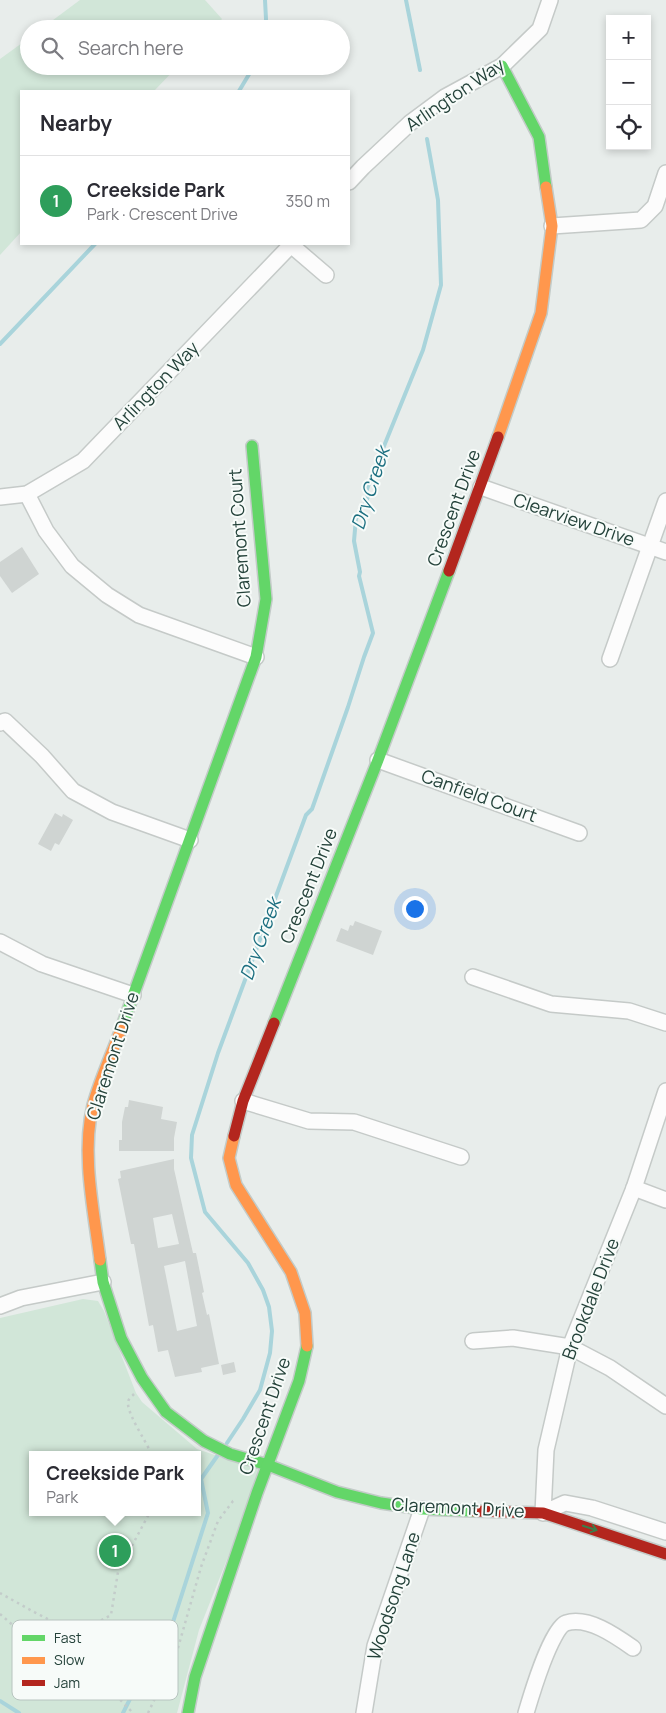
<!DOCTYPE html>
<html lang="en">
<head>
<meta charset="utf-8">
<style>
  body { margin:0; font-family:Manrope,sans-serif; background:#f2f2f3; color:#2b2b33 }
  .controls { position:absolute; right:15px; top:15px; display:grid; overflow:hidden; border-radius:0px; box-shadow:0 2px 8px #0003 }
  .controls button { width:45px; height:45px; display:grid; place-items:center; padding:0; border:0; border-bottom:1px solid #e1e1e2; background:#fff; color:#2b2b33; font:25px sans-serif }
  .you { position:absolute; left:414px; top:908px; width:18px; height:18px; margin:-12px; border:4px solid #fff; border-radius:50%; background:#1a73e8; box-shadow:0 0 0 8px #1a73e833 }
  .badge { display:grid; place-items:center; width:32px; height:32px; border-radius:50%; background:#697e78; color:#fff; font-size:16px; font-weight:700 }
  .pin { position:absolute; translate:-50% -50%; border:2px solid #fff; box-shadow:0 1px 5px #0006 }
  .popup { position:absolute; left:29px; top:1451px; width:172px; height:65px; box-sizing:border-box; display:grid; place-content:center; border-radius:0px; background:#fff; filter:drop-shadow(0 1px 4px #0005); font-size:16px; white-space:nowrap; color:#7c7c81 }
  .popup b { font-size:19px; color:#2b2b33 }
  .popup::after { content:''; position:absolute; left:50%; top:100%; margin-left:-10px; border:10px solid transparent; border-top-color:#fff }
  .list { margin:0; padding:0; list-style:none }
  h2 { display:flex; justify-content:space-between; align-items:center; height:65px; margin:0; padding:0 20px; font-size:21px }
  h2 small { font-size:16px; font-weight:400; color:#7c7c81 }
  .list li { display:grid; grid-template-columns:32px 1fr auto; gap:15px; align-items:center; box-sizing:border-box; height:90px; padding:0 20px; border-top:1px solid #e1e1e2 }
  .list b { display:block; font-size:19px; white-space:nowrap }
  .list p { margin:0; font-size:16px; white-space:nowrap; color:#7c7c81 }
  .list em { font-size:16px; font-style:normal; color:#7c7c81 }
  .icon { flex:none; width:28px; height:28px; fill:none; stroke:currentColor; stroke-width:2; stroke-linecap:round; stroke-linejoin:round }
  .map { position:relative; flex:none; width:666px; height:1713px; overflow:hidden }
  .search { position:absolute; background:#fff; box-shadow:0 2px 8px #0003; left:20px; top:20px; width:330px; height:55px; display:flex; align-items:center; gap:12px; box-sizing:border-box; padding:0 18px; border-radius:28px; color:#7c7c81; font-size:19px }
  .panel { position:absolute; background:#fff; box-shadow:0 2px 8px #0003; left:20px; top:90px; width:330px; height:155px; border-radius:0px }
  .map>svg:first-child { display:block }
</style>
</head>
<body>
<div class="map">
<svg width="666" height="1713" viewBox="0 0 666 1713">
  <rect width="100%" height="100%" fill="#e8edeb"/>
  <g fill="#d1e6d8" fill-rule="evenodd">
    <polygon points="80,0 205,0 222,19 213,29 41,29"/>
    <polygon points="29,38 29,66 178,66 154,91 21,91 21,232 0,255 0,59"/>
    <path d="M83 1299 98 1301 104 1311 136 1393 142 1402 197 1449 262 1471 199 1630 177 1713H0V1318ZM32 1455H198V1512H32Z"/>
  </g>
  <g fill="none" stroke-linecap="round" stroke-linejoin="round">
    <g stroke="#a9d4db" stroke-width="4">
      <polyline points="265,0 266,19 265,29"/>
      <polyline points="406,0 420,70"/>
      <polyline points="239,91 254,66"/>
      <polyline points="0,344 95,244"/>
      <polyline points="227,1443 243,1419 260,1390 270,1353 272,1331 269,1307 263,1290 248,1263 205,1212 191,1158 192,1135 218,1053 306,815 312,809 348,707 364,657 373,633 359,576 360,572 354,541 356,518 362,512 360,509 366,503 368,496 366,492 369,483 423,350 441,285 438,200 427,139"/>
      <polyline points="0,1701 19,1713"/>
      <polyline points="123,1713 138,1683 155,1660 173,1622 208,1513 201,1479 218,1455"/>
    </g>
  </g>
  <g fill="#cfd4d2" fill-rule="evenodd">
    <polygon points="22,547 39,574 12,593 0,576 0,562"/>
    <polygon points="55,813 62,817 63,814 73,820 59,845 55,843 51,851 38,844"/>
    <polygon points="355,921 382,931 373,955 336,941 341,928 348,931 350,925 353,926"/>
    <polygon points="129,1100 163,1107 161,1119 177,1122 174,1138 174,1151 119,1151 119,1140 122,1140 122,1122 125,1107 128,1107"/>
    <path d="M174 1159V1169L187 1227 193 1253H196L204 1292 202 1293 207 1315 209 1314 219 1364 201 1368 202 1372 175 1377 168 1350 158 1352 153 1325 149 1326 134 1244H131L118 1179 121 1178 120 1171ZM172 1214 179 1244 158 1248 153 1218ZM185 1261 197 1326 177 1331 164 1266Z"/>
    <polygon points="234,1362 236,1372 223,1375 221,1365"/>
  </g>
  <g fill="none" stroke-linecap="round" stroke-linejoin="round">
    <g stroke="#c5cac8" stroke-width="18">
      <g id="street">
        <polyline points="349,182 363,167 410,123 445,97 502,66 540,29 550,0"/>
        <polyline points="552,226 641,220 655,206 666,173"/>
        <polyline points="291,245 326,275"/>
        <polyline points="481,487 666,552"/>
        <polyline points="27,494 46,531 72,566 107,595 139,615 256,657"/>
        <polyline points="0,497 27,494 83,461 292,244"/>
        <polyline points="610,659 666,501"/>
        <polyline points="0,723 5,721 42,756 73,791 112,812 190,840"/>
        <polyline points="378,760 579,833"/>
        <polyline points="0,942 42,964 133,995"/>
        <polyline points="473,977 551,1004 629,1011 666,1023"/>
        <polyline points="666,1091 634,1188 570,1347 546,1450 543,1513 565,1503 592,1508 666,1532"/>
        <polyline points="243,1101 309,1121 354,1122 461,1157"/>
        <polyline points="634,1188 666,1200"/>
        <polyline points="0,1306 21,1298 103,1282"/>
        <polyline points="473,1341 513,1338 570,1347 610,1368 666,1406"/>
        <polyline points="364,1713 375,1646 422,1509"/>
        <path d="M526 1713C531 1696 551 1628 566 1623 588 1616 616 1636 633 1648"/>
      </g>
    </g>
    <g stroke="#c3cbc8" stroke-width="14">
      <g id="fast">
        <polyline points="502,66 539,137 546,187"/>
        <polyline points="274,1023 378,760 449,571"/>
        <polyline points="121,1029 256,657 266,599 252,446"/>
        <polyline points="100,1260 103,1282 121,1338 142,1378 166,1412 204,1441 230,1454 268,1465 337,1492 381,1503 422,1509 474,1511"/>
        <polyline points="188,1713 195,1677 257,1493 299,1381 307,1346"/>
      </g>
    </g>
    <g stroke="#c3cbc8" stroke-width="14">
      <g id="slow">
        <polyline points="498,437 541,313 552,226 546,187"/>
        <polyline points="234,1136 229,1158 236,1185 291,1272 305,1313 307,1346"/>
        <path d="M100 1260C94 1212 81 1153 93 1105 100 1079 112 1054 121 1029"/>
      </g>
    </g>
    <g stroke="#c3cbc8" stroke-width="14">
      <g id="jam">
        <polyline points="449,571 498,437"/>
        <polyline points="234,1136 243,1101 274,1023"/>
        <polyline points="474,1511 543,1513 666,1554"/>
      </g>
    </g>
    <g stroke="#c3ccca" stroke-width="2.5" stroke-dasharray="2.5 4" stroke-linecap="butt">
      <path d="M134 1394C131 1397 127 1400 128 1404 129 1417 146 1441 152 1455"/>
      <path d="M0 1593C15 1601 59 1628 74 1628 88 1628 100 1621 111 1615L118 1572 150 1512"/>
      <polyline points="0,1614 24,1635 71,1656 97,1676 133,1713"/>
      <polyline points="148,1713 176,1655 201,1567 218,1521 233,1501 236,1500"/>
    </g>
    <use href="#street" stroke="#fcfcfc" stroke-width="15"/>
    <use href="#fast" stroke="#63d668" stroke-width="11"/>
    <use href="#slow" stroke="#ff974d" stroke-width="11"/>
    <use href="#jam" stroke="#b3261e" stroke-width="11"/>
  </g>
  <defs><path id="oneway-shaft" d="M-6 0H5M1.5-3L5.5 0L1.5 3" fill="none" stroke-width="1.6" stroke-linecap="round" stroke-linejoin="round" transform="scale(1.25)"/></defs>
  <use stroke="#3d7d4c" href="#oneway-shaft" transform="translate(590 1528) rotate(18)"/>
  <g text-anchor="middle" stroke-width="4" stroke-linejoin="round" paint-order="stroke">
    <g font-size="18" fill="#24423a" stroke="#f7fbf9">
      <text transform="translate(455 95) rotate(-34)" y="6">Arlington Way</text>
      <text transform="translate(156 386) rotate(-46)" y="6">Arlington Way</text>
      <text transform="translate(454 508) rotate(-70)" y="6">Crescent Drive</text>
      <text transform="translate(574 520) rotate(19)" y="6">Clearview Drive</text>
      <text transform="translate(240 538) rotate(-94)" y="6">Claremont Court</text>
      <text transform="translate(479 796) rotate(20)" y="6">Canfield Court</text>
      <text transform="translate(309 886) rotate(-68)" y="6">Crescent Drive</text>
      <text transform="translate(113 1056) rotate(-72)" y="6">Claremont Drive</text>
      <text transform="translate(591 1299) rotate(-69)" y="6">Brookdale Drive</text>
      <text transform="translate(265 1416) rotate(-71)" y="6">Crescent Drive</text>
      <text transform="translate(458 1508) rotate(3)" y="6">Claremont Drive</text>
      <text transform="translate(394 1596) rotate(-72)" y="6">Woodsong Lane</text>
    </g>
    <g font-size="19" font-style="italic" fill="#1c6f80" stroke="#f7fbf9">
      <text transform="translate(370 488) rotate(-72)" y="7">Dry Creek</text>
      <text transform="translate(260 939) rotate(-70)" y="7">Dry Creek</text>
    </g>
  </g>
  <rect x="12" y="1620" width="166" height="80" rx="8" fill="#f7fbf9" stroke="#b8c4c0" stroke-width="1"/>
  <rect x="22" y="1635" width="23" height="6" fill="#63d668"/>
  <rect x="22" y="1657" width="23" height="7" fill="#ff974d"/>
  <rect x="22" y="1680" width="23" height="6" fill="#b3261e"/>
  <g font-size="14" fill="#24423a">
    <text x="54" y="1643">Fast</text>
    <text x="54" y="1665">Slow</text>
    <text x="54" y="1688">Jam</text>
  </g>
</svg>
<div class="controls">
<button>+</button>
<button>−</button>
<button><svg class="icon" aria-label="locate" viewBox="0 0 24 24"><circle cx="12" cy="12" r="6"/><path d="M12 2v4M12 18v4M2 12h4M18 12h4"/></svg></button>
</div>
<div class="you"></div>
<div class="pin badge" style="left:115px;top:1551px;background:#2e9e5b">1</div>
<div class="popup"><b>Creekside Park</b>Park</div>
<div class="search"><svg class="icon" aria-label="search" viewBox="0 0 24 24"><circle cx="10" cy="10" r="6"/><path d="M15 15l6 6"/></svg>Search here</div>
<section class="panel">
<h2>Nearby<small></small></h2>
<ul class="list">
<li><span class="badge" style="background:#2e9e5b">1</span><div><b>Creekside Park</b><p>Park · Crescent Drive</p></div><em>350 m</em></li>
</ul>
</section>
</div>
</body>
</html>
